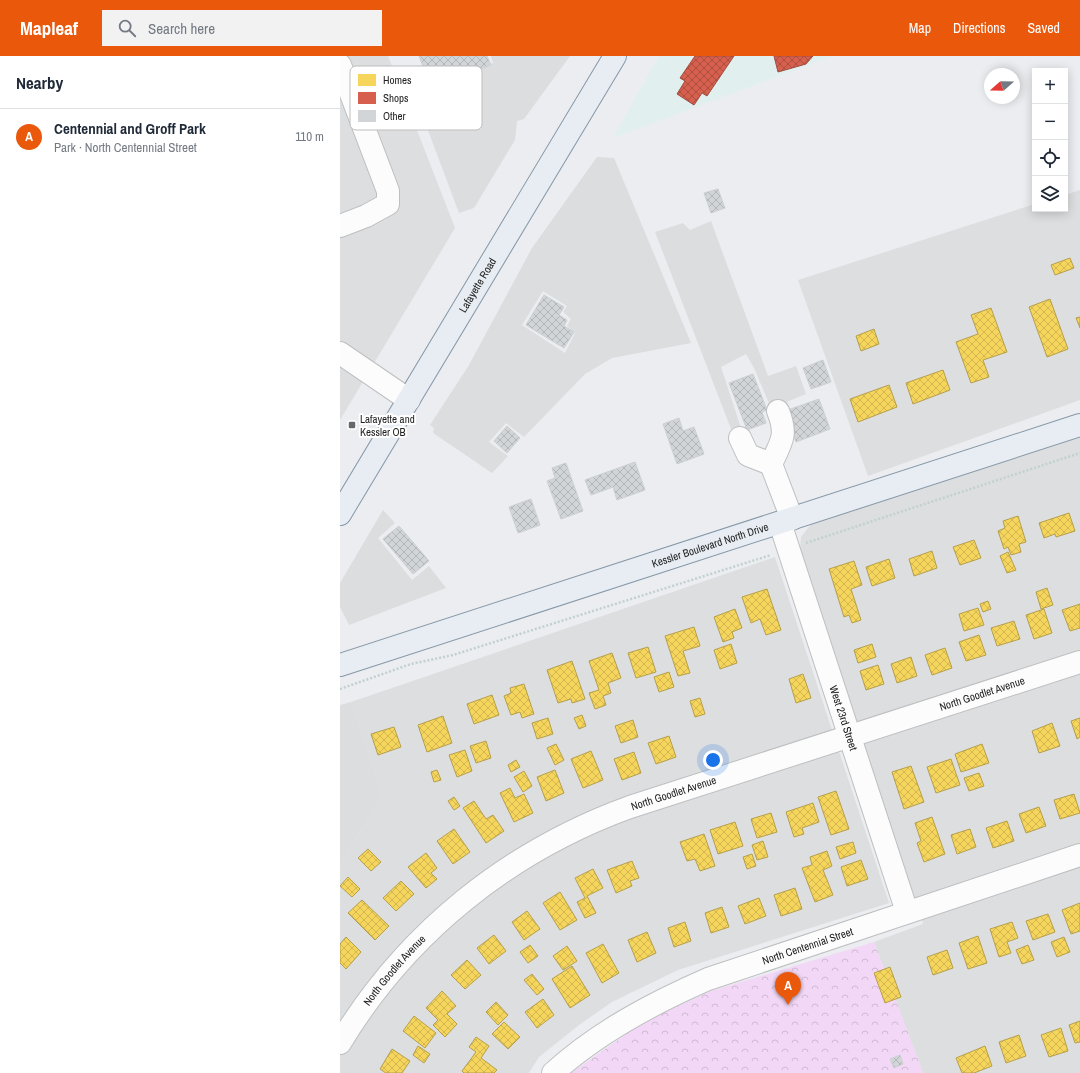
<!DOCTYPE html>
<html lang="en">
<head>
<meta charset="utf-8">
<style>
  body { margin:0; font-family:"Archivo Narrow",sans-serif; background:#f2f2f3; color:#1f2937 }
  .controls { position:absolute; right:12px; top:12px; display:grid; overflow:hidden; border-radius:0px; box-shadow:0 2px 10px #0003 }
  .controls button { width:36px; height:36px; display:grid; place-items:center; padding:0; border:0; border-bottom:1px solid #e0e1e3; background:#fff; color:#1f2937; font:20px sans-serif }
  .compass { position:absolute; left:644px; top:12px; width:36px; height:36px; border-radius:50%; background:#fff; box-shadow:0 2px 10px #0003; rotate:250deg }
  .you { position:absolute; left:373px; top:704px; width:14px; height:14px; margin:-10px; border:3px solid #fff; border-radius:50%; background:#1a73e8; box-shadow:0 0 0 6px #1a73e833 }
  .badge { display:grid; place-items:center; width:26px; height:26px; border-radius:50%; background:#ea580c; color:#fff; font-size:13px; font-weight:700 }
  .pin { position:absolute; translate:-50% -33px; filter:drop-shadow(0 1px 2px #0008) }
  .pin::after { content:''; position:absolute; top:21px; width:14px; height:12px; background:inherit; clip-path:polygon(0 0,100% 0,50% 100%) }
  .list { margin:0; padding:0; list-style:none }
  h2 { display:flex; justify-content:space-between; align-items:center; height:52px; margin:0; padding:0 16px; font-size:17px }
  h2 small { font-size:13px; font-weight:400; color:#747a83 }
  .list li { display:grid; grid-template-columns:26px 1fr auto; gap:12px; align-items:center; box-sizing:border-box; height:56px; padding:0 16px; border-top:1px solid #e0e1e3 }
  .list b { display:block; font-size:15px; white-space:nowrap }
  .list p { margin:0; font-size:13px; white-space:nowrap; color:#747a83 }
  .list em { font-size:13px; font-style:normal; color:#747a83 }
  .icon { flex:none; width:22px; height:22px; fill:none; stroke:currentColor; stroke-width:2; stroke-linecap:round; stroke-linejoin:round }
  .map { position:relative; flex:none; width:740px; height:1017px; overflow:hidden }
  header { display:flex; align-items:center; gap:24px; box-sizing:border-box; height:56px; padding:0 20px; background:#ea580c; color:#fff }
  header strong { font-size:19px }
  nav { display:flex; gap:22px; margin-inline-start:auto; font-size:14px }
  .search { width:280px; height:36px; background:#f2f2f3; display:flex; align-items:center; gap:10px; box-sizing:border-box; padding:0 14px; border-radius:0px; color:#747a83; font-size:15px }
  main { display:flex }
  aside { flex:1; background:#fff }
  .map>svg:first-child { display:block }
</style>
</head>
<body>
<header>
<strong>Mapleaf</strong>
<div class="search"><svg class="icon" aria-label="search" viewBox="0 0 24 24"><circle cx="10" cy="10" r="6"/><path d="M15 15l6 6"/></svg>Search here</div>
<nav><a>Map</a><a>Directions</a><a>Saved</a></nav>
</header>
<main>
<aside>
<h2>Nearby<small></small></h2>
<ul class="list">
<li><span class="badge">A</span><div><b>Centennial and Groff Park</b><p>Park · North Centennial Street</p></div><em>110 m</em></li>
</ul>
</aside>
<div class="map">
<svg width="740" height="1017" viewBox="0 0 740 1017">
  <defs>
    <pattern id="park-crowns" width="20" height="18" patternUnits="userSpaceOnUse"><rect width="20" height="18" fill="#f2d8f6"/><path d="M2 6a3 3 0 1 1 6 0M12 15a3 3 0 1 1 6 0" fill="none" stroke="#cfb9d3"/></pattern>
    <pattern id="homes-cross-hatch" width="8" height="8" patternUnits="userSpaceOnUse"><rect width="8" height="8" fill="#f6d55c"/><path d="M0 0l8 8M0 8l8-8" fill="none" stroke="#d3b750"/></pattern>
    <pattern id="shops-cross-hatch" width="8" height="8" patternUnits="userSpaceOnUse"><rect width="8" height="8" fill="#d6604d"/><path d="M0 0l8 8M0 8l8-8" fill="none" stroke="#ad4f40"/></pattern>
    <pattern id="building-cross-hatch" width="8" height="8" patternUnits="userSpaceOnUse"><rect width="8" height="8" fill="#d2d5d7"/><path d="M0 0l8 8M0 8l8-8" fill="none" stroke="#b4b7b8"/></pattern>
  </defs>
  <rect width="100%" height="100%" fill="#ebedf0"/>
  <g fill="#dcdedf">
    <polygon points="0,0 48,0 115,172 0,364"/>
    <polygon points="740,134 740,344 528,420 458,224 695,148 695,153 725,153 725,139"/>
    <polygon points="740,376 740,1017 583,1017 534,886 583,868 460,494 461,481 472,467"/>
    <polygon points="435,501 549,847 338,914 272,946 239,969 199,1001 189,1017 0,1017 0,808 42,740 11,646"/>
  </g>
  <polygon fill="#e1f0ef" points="319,0 492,0 273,82"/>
  <g fill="#dcddde" fill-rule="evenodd">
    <polygon points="151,0 230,0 184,63 177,65 175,84 134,152 119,157 74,37 153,7"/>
    <path d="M257 101 274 102 351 287 272 302 245 318 184 381 166 367 149 386 168 400 152 417 93 377 94 372 90 369 129 309 192 192ZM203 235 227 250 223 256 231 263 227 270 235 277 225 297 182 269Z"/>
    <polygon points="371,165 428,320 456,310 466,338 431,352 414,312 406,298 381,311 402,375 393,378 315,176 343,167 350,174"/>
    <polygon points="43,454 55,467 38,482 72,524 89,510 106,532 9,569 0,551 0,527"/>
    <polygon points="11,646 42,740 0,808 0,649"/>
  </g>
  <polygon fill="url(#park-crowns)" points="534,886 583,1017 231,1017 305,965 371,935"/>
  <g fill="url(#homes-cross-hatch)" stroke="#b69f4b">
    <polygon points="730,202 734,212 715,219 711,209"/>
    <polygon points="710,243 728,293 707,301 689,251"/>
    <polygon points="651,252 667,296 643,304 649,321 631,327 616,286 638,278 631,259"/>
    <polygon points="740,261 740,272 736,262"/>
    <polygon points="534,273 539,288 521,295 516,280"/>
    <polygon points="603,314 610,334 573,348 566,327"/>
    <polygon points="549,329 557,351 518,366 510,343"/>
    <polygon points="729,457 735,475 716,481 715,478 704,482 699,467"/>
    <polygon points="678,460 686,486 679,488 681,496 671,499 668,491 664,493 658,475 665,472 663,465"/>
    <polygon points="634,484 641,502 620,509 613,491"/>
    <polygon points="592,495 597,512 574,520 569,503"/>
    <polygon points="668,496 676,514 667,517 660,500"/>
    <polygon points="549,503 555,522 532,530 526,511"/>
    <polygon points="514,505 522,529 511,533 521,564 512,567 509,559 504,561 489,513"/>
    <polygon points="707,532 713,549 701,553 696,536"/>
    <polygon points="427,533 441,574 426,579 420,563 411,567 402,541"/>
    <polygon points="648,545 651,553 643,556 640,548"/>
    <polygon points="740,548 740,572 730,575 722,554"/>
    <polygon points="638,552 644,569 624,575 619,558"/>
    <polygon points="395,553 402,572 392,576 394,582 383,586 374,561"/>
    <polygon points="704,553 712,577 694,583 686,559"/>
    <polygon points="674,565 680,583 657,590 651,572"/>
    <polygon points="354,571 360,590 343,595 350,617 338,620 325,580"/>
    <polygon points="639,579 646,599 626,605 619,586"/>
    <polygon points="391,588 397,607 380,613 374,594"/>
    <polygon points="532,588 536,601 518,607 514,594"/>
    <polygon points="308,591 316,616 296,622 288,597"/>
    <polygon points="605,592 612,612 592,619 585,599"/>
    <polygon points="272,597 281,622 268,627 271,637 263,640 266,649 255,653 249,637 259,634 249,605"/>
    <polygon points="571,601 577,620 557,627 551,608"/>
    <polygon points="232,605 245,643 232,647 231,643 218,647 207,614"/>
    <polygon points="538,609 544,628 526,634 520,615"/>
    <polygon points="329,616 334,631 319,636 314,621"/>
    <polygon points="463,618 471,642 456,647 449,623"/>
    <polygon points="184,628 194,658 182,662 180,656 171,659 164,640 171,637 170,632"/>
    <polygon points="152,639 159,659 134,668 127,648"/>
    <polygon points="360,642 365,658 355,661 350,645"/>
    <polygon points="242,659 246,670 239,673 234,662"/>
    <polygon points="103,660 112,687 87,696 78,669"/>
    <polygon points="208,662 213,678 197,683 192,667"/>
    <polygon points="740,662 740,681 737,683 731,665"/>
    <polygon points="293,664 298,681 281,687 275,670"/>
    <polygon points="712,667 720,690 699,697 692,675"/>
    <polygon points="54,671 61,691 38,699 31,678"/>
    <polygon points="329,680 336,701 316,708 308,687"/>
    <polygon points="146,685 151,702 136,707 130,690"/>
    <polygon points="216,688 224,704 215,709 207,692"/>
    <polygon points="642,688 649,707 621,716 615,698"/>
    <polygon points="125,694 132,715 117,721 109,699"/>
    <polygon points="251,695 263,724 243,732 231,703"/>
    <polygon points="294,696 301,717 282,724 274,703"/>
    <polygon points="611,703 620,729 596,737 587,711"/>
    <polygon points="176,704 180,711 171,716 168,709"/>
    <polygon points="571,710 584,746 564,753 552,716"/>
    <polygon points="97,714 101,724 94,726 91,716"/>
    <polygon points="215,714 224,737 206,745 197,721"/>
    <polygon points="184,715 192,730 183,736 174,721"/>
    <polygon points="639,717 644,730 629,735 624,722"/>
    <polygon points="170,732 175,742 184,738 193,757 174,766 160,737"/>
    <polygon points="496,735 509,773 491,779 478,741"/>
    <polygon points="734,738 740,757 720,763 714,744"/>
    <polygon points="114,741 120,750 114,754 108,745"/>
    <polygon points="134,745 146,763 153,759 164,775 146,787 123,752"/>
    <polygon points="473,747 479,766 462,772 464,778 454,781 446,756"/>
    <polygon points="699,751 706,770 686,777 679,758"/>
    <polygon points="431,757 437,776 417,782 411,763"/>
    <polygon points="592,761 605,798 584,806 577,787 581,785 575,767"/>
    <polygon points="667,765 674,785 653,792 646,772"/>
    <polygon points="395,766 403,790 378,798 370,774"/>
    <polygon points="114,773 130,796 113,808 97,785"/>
    <polygon points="630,773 636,791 617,798 611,779"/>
    <polygon points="364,778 375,810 360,815 355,803 347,805 340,786"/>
    <polygon points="423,785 428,801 417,804 412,789"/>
    <polygon points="513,786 516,797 500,803 496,791"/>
    <polygon points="28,793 41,806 31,815 18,802"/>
    <polygon points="487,795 492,810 483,814 493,839 475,846 462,812 472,809 470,801"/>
    <polygon points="86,797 97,812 91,817 97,823 86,832 68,811"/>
    <polygon points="412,798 416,810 407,813 403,801"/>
    <polygon points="521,804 528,823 507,830 501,811"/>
    <polygon points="292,805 299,822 290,825 292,830 276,837 267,814"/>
    <polygon points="253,813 263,832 247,840 256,857 245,862 237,846 245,842 235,822"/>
    <polygon points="8,821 20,833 12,841 0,830"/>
    <polygon points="61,825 74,838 56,855 43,842"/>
    <polygon points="455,832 462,853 441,860 434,839"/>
    <polygon points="220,836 237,864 220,874 203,847"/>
    <polygon points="419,842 426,860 405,868 398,850"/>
    <polygon points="22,844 49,870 35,884 8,857"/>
    <polygon points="740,847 740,875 731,878 722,854"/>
    <polygon points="382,851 389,871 371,877 365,857"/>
    <polygon points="187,855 200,873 184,884 172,866"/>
    <polygon points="708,858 715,876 693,884 686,865"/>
    <polygon points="345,866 351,885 334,891 328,872"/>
    <polygon points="672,866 678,882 667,886 671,897 659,901 650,873"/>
    <polygon points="307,876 316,897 297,906 288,884"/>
    <polygon points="154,879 166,895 149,908 137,892"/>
    <polygon points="638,880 647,907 628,913 619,887"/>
    <polygon points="6,881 21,896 6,913 0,907 0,888"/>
    <polygon points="724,881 730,896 717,901 711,886"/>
    <polygon points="263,888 279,917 262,927 246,897"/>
    <polygon points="190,889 198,900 188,907 180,896"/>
    <polygon points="688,889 694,904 682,908 676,894"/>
    <polygon points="227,890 237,905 223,914 213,900"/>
    <polygon points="607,894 613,912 593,919 587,901"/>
    <polygon points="127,904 141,919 125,933 111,919"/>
    <polygon points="232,910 250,939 230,952 212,923"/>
    <polygon points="550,911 561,941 545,947 534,917"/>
    <polygon points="192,918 204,933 197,939 184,924"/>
    <polygon points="102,935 116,950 107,958 117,968 105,981 93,969 98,964 86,952"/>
    <polygon points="203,943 214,959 197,972 185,956"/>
    <polygon points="156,946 168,959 158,969 146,956"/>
    <polygon points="74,960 96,977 85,992 63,975"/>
    <polygon points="740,965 740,986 735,987 729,969"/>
    <polygon points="164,966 180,981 168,993 152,978"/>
    <polygon points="721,972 728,995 709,1001 701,979"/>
    <polygon points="679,979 686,1000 666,1007 659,986"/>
    <polygon points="136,981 149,990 141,1002 157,1014 154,1017 124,1017 122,1015 136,996 129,991"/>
    <polygon points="78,990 90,998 84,1007 73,999"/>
    <polygon points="645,990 652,1010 634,1017 622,1017 616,1002"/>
    <polygon points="52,993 70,1005 62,1017 46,1017 40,1013"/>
  </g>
  <g fill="url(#shops-cross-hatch)" stroke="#a04d40">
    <polygon points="355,0 394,0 367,40 362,37 354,49 337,38 345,25 340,22"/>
    <polygon points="434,0 473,0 466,8 438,16"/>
  </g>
  <g fill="url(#building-cross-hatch)" stroke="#ccd0d3">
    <polygon points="79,0 147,0 151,9 91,32"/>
    <polygon points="378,133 385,152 371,157 364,137"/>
    <polygon points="204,239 224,251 219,259 227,264 224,270 234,276 224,292 186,269"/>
    <polygon points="483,304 491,326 471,333 463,312"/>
    <polygon points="413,318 427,354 422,356 426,367 407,374 389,327"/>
    <polygon points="479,343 490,373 456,386 445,355"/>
    <polygon points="339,362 343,375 354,371 364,398 337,408 323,368"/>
    <polygon points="167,370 180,382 167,397 154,385"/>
    <polygon points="295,406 305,434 277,444 273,431 251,439 245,424"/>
    <polygon points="226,407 243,455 221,463 207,425 215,422 212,412"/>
    <polygon points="191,443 200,469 178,477 169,451"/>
    <polygon points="59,470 89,505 73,518 43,483"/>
    <polygon points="560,999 563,1008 554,1012 550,1003"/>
  </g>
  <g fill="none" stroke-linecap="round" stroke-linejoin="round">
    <g stroke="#bebfc0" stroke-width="24">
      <g id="minor">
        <polyline points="0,9 48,135 48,148 26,160 0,170"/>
        <polyline points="0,297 69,344"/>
        <path d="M438 355C448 380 441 386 431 408L452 463"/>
        <polyline points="400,382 408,399 431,408"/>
        <path id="s1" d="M440 467 567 856"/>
        <path id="s2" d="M0 987C67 876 169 795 290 751L740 606"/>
        <path id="s3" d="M213 1017C258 976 313 947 368 923L740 799"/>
      </g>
    </g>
    <g stroke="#8697a7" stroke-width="24">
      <g id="major">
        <path id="s4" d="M0 458 275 0"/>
        <path id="s5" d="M0 609 740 369"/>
      </g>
    </g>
    <g stroke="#c2d0d0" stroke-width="2.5" stroke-dasharray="2 2" stroke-linecap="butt">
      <polyline points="466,487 740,397"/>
      <polyline points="0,633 71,608 113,599 431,499"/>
    </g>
    <use href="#minor" stroke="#fcfcfd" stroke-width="22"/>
    <use href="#major" stroke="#e7edf3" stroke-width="22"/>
  </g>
  <rect fill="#68696a" stroke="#fff" stroke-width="1.5" x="8" y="365" width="8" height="8" rx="2"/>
  <g text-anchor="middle" stroke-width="4" stroke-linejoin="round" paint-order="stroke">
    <g font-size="11" fill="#222" stroke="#fff">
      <text dy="4" stroke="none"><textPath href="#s4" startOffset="267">Lafayette Road</textPath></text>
      <text dy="4" stroke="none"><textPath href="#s5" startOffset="389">Kessler Boulevard North Drive</textPath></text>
      <text dy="4" stroke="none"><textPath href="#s2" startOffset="751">North Goodlet Avenue</textPath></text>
      <text dy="4" stroke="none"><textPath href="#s1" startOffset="205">West 23rd Street</textPath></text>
      <text dy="4" stroke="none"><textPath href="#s2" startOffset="427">North Goodlet Avenue</textPath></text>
      <text dy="4" stroke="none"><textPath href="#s3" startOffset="287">North Centennial Street</textPath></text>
      <text dy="4" stroke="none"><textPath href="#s2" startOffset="91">North Goodlet Avenue</textPath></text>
    </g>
    <g font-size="11" fill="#222" stroke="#fff" text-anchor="start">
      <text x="20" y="367">Lafayette and<tspan x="20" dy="13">Kessler OB</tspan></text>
    </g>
  </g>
  <rect x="10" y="10" width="132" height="64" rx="6" fill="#fff" stroke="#bdbdbd" stroke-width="1"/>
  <rect x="18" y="18" width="18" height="12" fill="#f6d55c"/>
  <rect x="18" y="36" width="18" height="12" fill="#d6604d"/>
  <rect x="18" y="54" width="18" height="12" fill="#d2d5d7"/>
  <g font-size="11" fill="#222">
    <text x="43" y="28">Homes</text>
    <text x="43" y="46">Shops</text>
    <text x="43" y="64">Other</text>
  </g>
</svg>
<div class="controls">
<button>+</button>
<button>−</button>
<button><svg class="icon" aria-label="locate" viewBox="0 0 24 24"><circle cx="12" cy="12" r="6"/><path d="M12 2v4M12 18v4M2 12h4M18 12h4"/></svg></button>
<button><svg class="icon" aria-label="layers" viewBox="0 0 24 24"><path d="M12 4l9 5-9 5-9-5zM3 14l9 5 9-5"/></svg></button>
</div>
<svg class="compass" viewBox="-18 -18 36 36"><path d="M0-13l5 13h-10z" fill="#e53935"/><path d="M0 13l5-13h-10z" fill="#747a83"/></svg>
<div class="you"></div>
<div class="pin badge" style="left:448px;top:949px">A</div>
</div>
</main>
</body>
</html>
